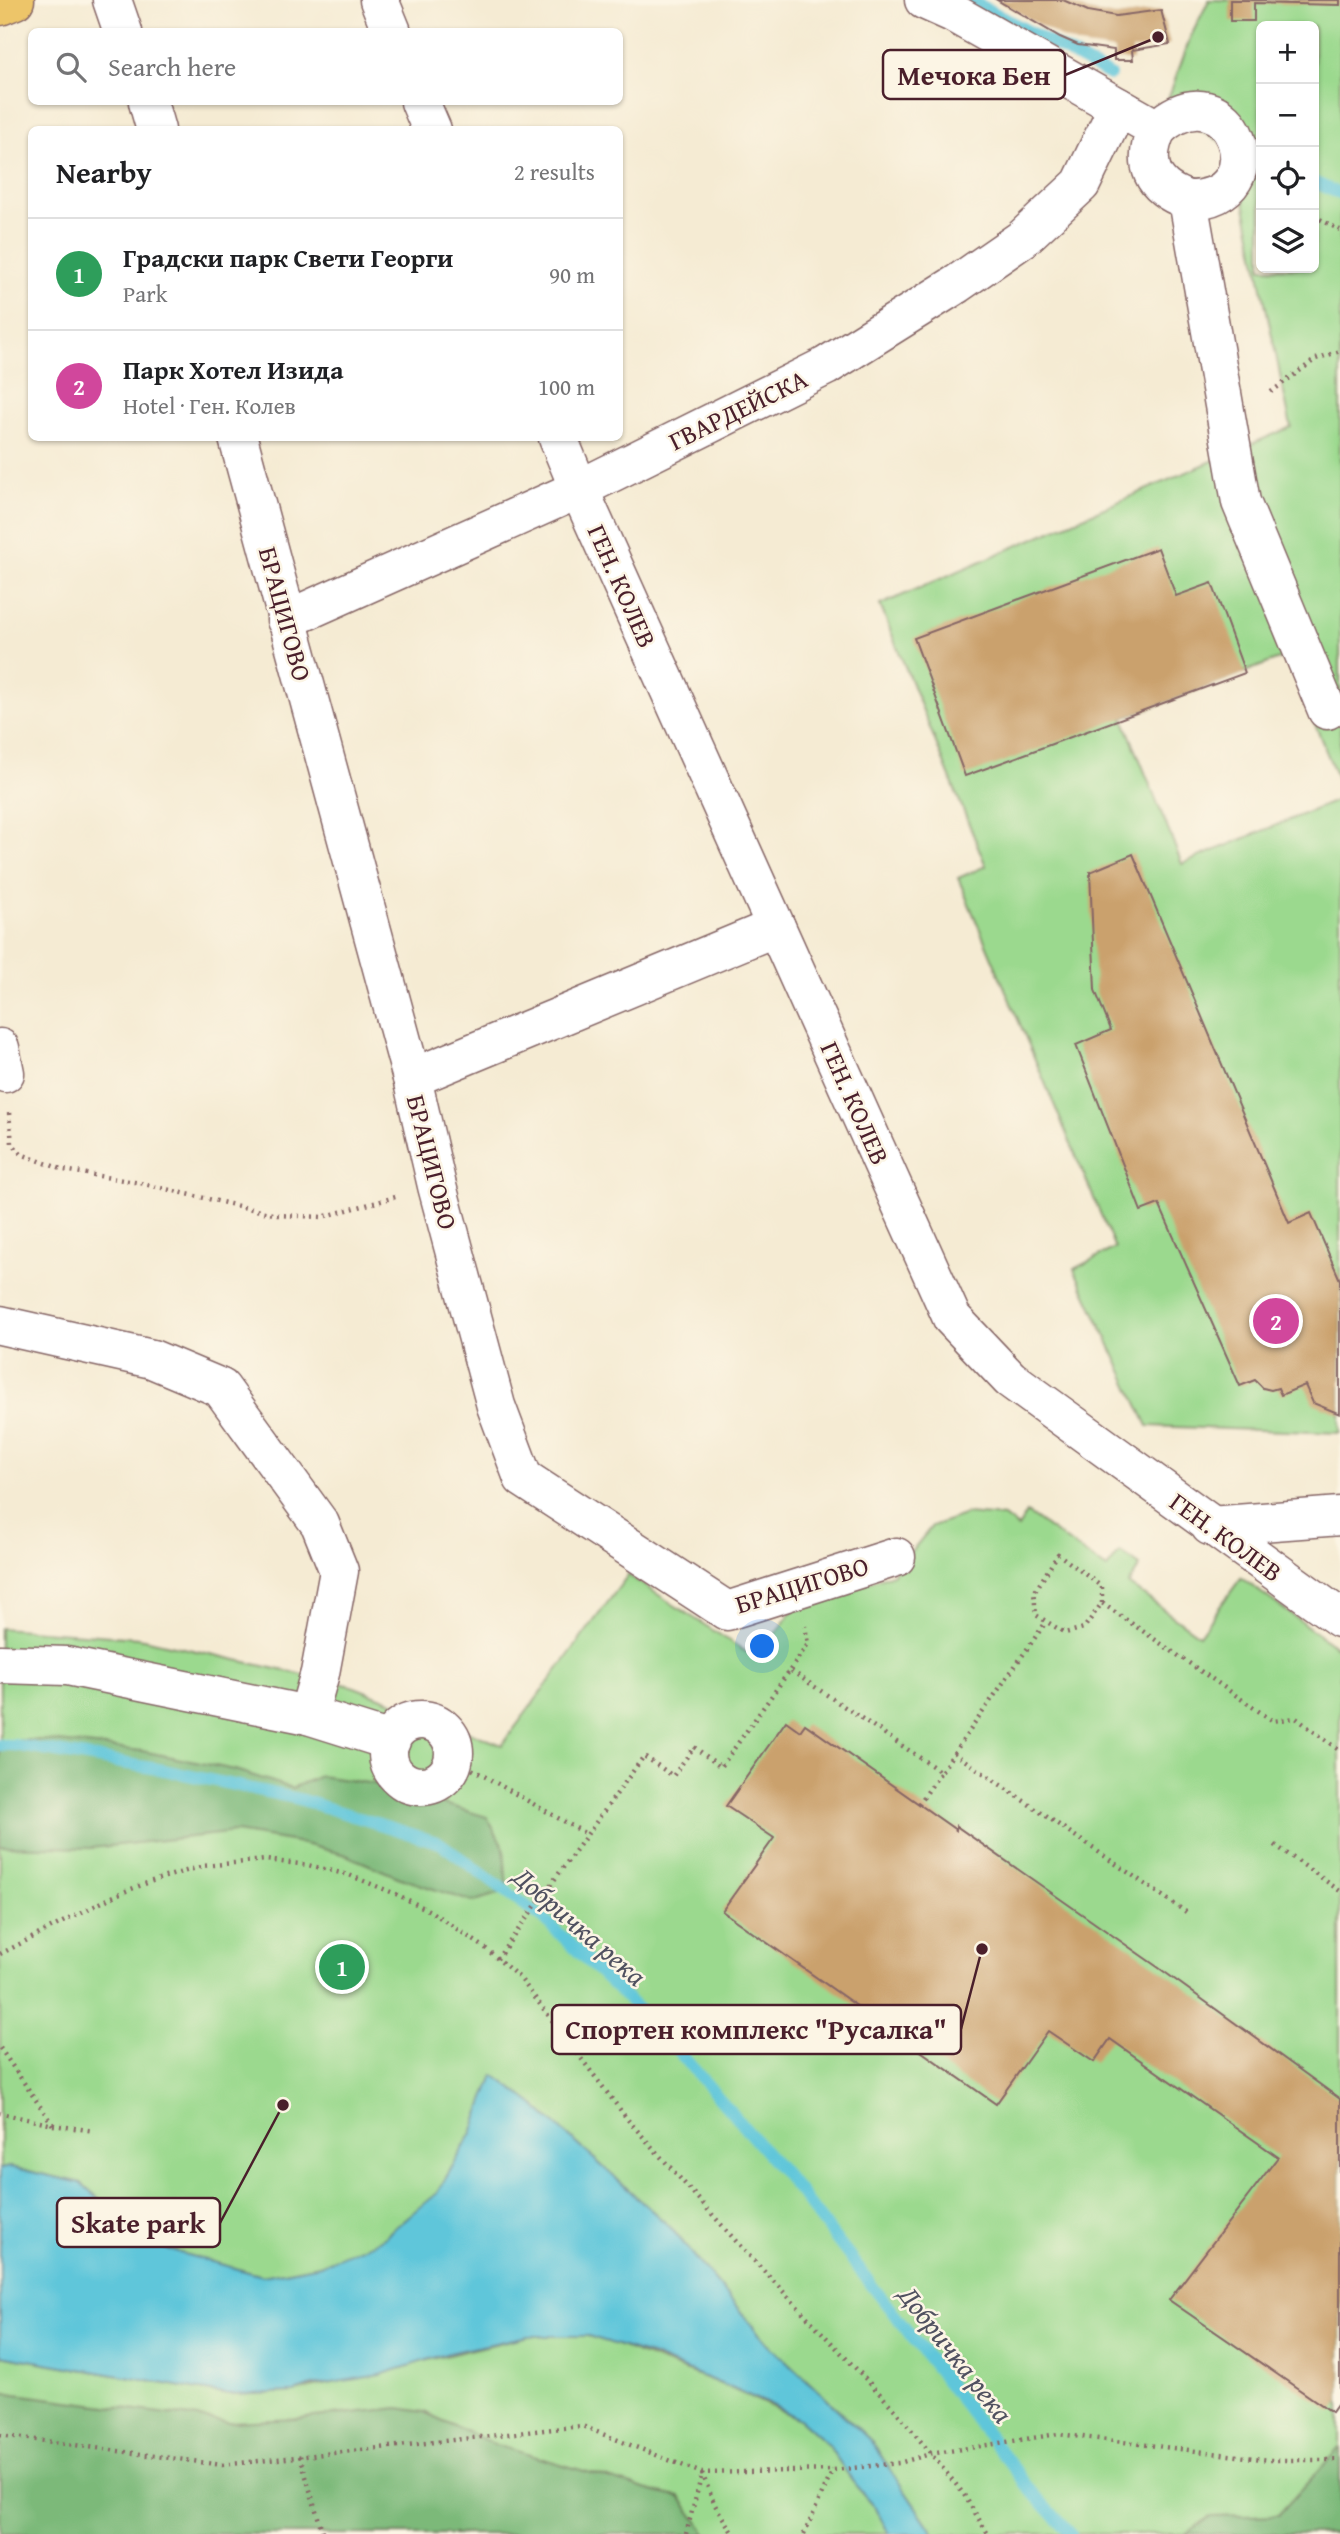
<!DOCTYPE html>
<html lang="en">
<head>
<meta charset="utf-8">
<style>
  body { margin:0; font-family:"Gentium Book Plus",serif; background:#f2f2f2; color:#202124 }
  .controls { position:absolute; right:21px; top:21px; display:grid; overflow:hidden; border-radius:10px; box-shadow:0 2px 5px #0004 }
  .controls button { width:63px; height:63px; display:grid; place-items:center; padding:0; border:0; border-bottom:2px solid #e0e0e0; background:#fff; color:#202124; font:35px sans-serif }
  .you { position:absolute; left:763px; top:1647px; width:24px; height:24px; margin:-18px; border:5px solid #fff; border-radius:50%; background:#1a73e8; box-shadow:0 0 0 10px #1a73e833 }
  .badge { display:grid; place-items:center; width:46px; height:46px; border-radius:50%; background:#111827; color:#fff; font-size:23px; font-weight:700 }
  .pin { position:absolute; translate:-50% -50%; border:4px solid #fff; box-shadow:0 2px 7px #0006 }
  .list { margin:0; padding:0; list-style:none }
  h2 { display:flex; justify-content:space-between; align-items:center; height:91px; margin:0; padding:0 28px; font-size:30px }
  h2 small { font-size:23px; font-weight:400; color:#757577 }
  .list li { display:grid; grid-template-columns:46px 1fr auto; gap:21px; align-items:center; box-sizing:border-box; height:112px; padding:0 28px; border-top:2px solid #e0e0e0 }
  .list b { display:block; font-size:26px; white-space:nowrap }
  .list p { margin:0; font-size:23px; white-space:nowrap; color:#757577 }
  .list em { font-size:23px; font-style:normal; color:#757577 }
  .icon { flex:none; width:38px; height:38px; fill:none; stroke:currentColor; stroke-width:2; stroke-linecap:round; stroke-linejoin:round }
  .map { position:relative; flex:none; width:1340px; height:2534px; overflow:hidden }
  .search { position:absolute; background:#fff; box-shadow:0 2px 5px #0004; left:28px; top:28px; width:595px; height:77px; display:flex; align-items:center; gap:18px; box-sizing:border-box; padding:0 24px; border-radius:10px; color:#757577; font-size:26px }
  .panel { position:absolute; background:#fff; box-shadow:0 2px 5px #0004; left:28px; top:126px; width:595px; height:315px; border-radius:10px }
  .map>svg:first-child { display:block }
</style>
</head>
<body>
<div class="map">
<svg width="1340" height="2534" viewBox="0 0 1340 2534">
  <rect width="100%" height="100%" fill="#fcf5e5"/>
  <filter id="ink" filterUnits="userSpaceOnUse"><feTurbulence type="fractalNoise" baseFrequency=".0143" numOctaves="2"/><feDisplacementMap in="SourceGraphic" scale="14" xChannelSelector="R" yChannelSelector="G"/><feConvolveMatrix kernelMatrix="1 2 1 2 8 2 1 2 1" color-interpolation-filters="sRGB"/></filter>
  <filter id="wash" filterUnits="userSpaceOnUse"><feTurbulence type="fractalNoise" baseFrequency=".00686" numOctaves="4" result="noise"/><feDisplacementMap in="SourceGraphic" scale="28" xChannelSelector="R" yChannelSelector="G"/><feGaussianBlur stdDeviation="1.57" result="paint"/><feColorMatrix in="noise" values="0 0 0 0 0 0 0 0 0 0 0 0 0 0 0 0 0 1.4 0 .05"/><feComposite in="paint" operator="in"/></filter>
  <g filter="url(#wash)">
    <rect width="100%" height="100%" fill="#f5ebd3"/>
    <g fill="#9bd98e" stroke="#727c5c" stroke-width="2" fill-rule="evenodd">
      <path d="M1209 0H1340V785L1287 656 1123 718 1182 864 1340 799V1433L1148 1426 1074 1269 1115 1248 958 878 986 866 880 605 1291 427 1233 149 1164 110 1191 36ZM1261 26H1314V268H1261Z"/>
      <polygon points="1027,1513 1107,1569 1120,1552 1140,1566 1128,1584 1199,1635 1241,1578 1340,1650 1340,2534 934,2534 870,2440 766,2342 670,2227 533,2104 494,2076 472,2133 437,2193 379,2241 320,2265 263,2276 169,2250 141,2236 81,2183 10,2167 0,2169 0,1628 139,1638 352,1686 502,1745 628,1575 757,1659 795,1607 893,1574 932,1526 966,1514 1004,1517 1018,1528"/>
      <polygon points="528,2336 588,2336 609,2342 716,2382 799,2419 827,2444 857,2487 876,2508 889,2534 0,2534 0,2355 229,2395 294,2392"/>
    </g>
    <g fill="#7cb979" stroke="#636c52" stroke-width="2">
      <polygon points="40,1740 142,1751 235,1770 292,1788 320,1776 382,1785 487,1817 504,1848 507,1891 472,1902 398,1877 346,1855 296,1842 236,1832 91,1848 0,1846 0,1741"/>
      <polygon points="0,2392 229,2422 296,2419 399,2408 424,2412 496,2445 659,2493 680,2497 707,2534 0,2534"/>
      <polygon points="1340,2447 1340,2534 1185,2534 1211,2517 1278,2515"/>
    </g>
    <polygon fill="#5ec6da" stroke="#547282" stroke-width="2" points="494,2075 533,2104 670,2227 766,2342 870,2440 934,2534 889,2534 876,2508 857,2487 827,2444 799,2419 774,2406 653,2356 588,2336 528,2336 449,2353 380,2375 313,2386 294,2392 229,2395 0,2355 0,2169 10,2167 81,2183 141,2236 169,2250 263,2276 320,2265 379,2241 437,2193 472,2133"/>
    <g fill="none" stroke-linecap="round" stroke-linejoin="round">
      <g stroke="#5ec6da" stroke-width="12">
        <polyline points="971,0 1110,75"/>
        <polyline points="1314,182 1340,194"/>
        <polyline points="0,1745 14,1745 164,1770 299,1799 440,1843 544,1919 659,2029 790,2180 1033,2493 1071,2534"/>
      </g>
    </g>
    <g id="blocks">
      <g fill="#caa16d">
        <polygon points="997,0 1063,0 1088,11 1116,16 1161,10 1170,44 1132,50 1133,60 1114,60 1114,50 1078,45 1060,37"/>
        <polygon points="1230,0 1340,0 1340,5 1254,3 1254,21 1230,21"/>
        <polygon points="1158,548 1176,596 1212,583 1245,673 965,776 914,638"/>
        <polygon points="1133,854 1289,1223 1311,1213 1340,1280 1340,1414 1313,1403 1305,1385 1281,1395 1278,1388 1271,1390 1263,1388 1255,1380 1240,1386 1159,1204 1141,1211 1076,1045 1111,1030 1095,990 1090,872"/>
        <polygon points="786,1721 800,1731 805,1724 956,1830 956,1826 1159,1968 1340,2099 1340,2401 1332,2412 1169,2300 1278,2157 1110,2039 1094,2062 1048,2031 996,2104 722,1911 774,1838 726,1806"/>
      </g>
    </g>
  </g>
  <g filter="url(#ink)">
    <use href="#blocks" fill-opacity="0" stroke="#866666" stroke-width="2"/>
    <g fill="none" stroke-linecap="round" stroke-linejoin="round">
      <g stroke="#866666" stroke-width="41">
        <g id="minor">
          <polyline points="112,0 123,32"/>
          <polyline points="379,0 392,32"/>
          <path d="M924 0 953 13 1157 129C1141 164 1152 188 1188 200L1241 502 1327 710"/>
          <polyline points="148,102 156,130"/>
          <polyline points="420,102 432,130"/>
          <path d="M1157 129C1231 60 1282 200 1188 200"/>
          <polyline points="238,438 412,1078 437,1186 496,1406 523,1478 727,1611 896,1557"/>
          <polyline points="558,438 579,489 952,1318 1010,1379 1340,1618"/>
          <polyline points="286,620 579,489 826,366 957,284 1022,239 1081,184 1118,107"/>
          <polyline points="0,1048 5,1073"/>
          <polyline points="412,1078 776,927"/>
          <polyline points="0,1325 152,1359 221,1388 320,1524 339,1571 320,1673 308,1715"/>
          <polyline points="1210,1526 1340,1516"/>
          <polyline points="0,1664 67,1666 308,1715 391,1741"/>
          <circle cx="421" cy="1753" r="33"/>
        </g>
      </g>
      <g stroke="#866666" stroke-width="41">
        <polyline id="major" points="0,6 15,0"/>
      </g>
      <g stroke="#866666" stroke-width="4.5" stroke-dasharray="2 5" stroke-linecap="butt">
        <polyline points="1314,216 1340,230"/>
        <polyline points="1271,392 1316,359 1340,351"/>
        <polyline points="9,1113 12,1143 21,1154 64,1170 140,1183 277,1215 322,1217 399,1196"/>
        <polyline points="1102,1603 1102,1587 1058,1554 1034,1593 1036,1615 1065,1633 1084,1628 1102,1603 1273,1721 1296,1718 1340,1751"/>
        <polyline points="790,1670 808,1644 805,1626"/>
        <polyline points="954,1753 1046,1622"/>
        <polyline points="454,1759 588,1835"/>
        <polyline points="919,1804 941,1772"/>
        <polyline points="1275,1845 1340,1891"/>
        <polyline points="0,1954 118,1894 155,1880 203,1866 265,1860 308,1865 349,1875 396,1894 430,1911 484,1947 520,1978 628,2120 743,2249 896,2411 963,2493 988,2534"/>
        <polyline points="497,1959 644,1756 673,1776 694,1747 721,1767 790,1670 941,1772 954,1753 1186,1912"/>
        <polyline points="0,2048 53,2125 0,2113"/>
        <polyline points="53,2125 94,2131"/>
        <polyline points="0,2435 222,2465 582,2426 702,2473 833,2470 899,2463 930,2454 1058,2434 1270,2460 1340,2460"/>
        <polyline points="300,2456 323,2534"/>
        <polyline points="702,2473 715,2505 733,2534"/>
        <polyline points="686,2534 702,2474"/>
        <polyline points="804,2534 833,2470"/>
      </g>
      <use href="#minor" stroke="#fff" stroke-width="38"/>
      <use href="#major" stroke="#edc569" stroke-width="38"/>
    </g>
  </g>
  <g text-anchor="middle" stroke-width="5" stroke-linejoin="round" paint-order="stroke">
    <g font-size="26" fill="#4a1f2b" stroke="#fcf5e5">
      <text transform="translate(738 410) rotate(-26)" y="9">ГВАРДЕЙСКА</text>
      <text transform="translate(622 586) rotate(66)" y="9">ГЕН. КОЛЕВ</text>
      <text transform="translate(285 614) rotate(75)" y="9">БРАЦИГОВО</text>
      <text transform="translate(855 1103) rotate(66)" y="9">ГЕН. КОЛЕВ</text>
      <text transform="translate(432 1162) rotate(76)" y="9">БРАЦИГОВО</text>
      <text transform="translate(1226 1537) rotate(36)" y="9">ГЕН. КОЛЕВ</text>
      <text transform="translate(802 1585) rotate(-17)" y="9">БРАЦИГОВО</text>
    </g>
    <g font-size="28" font-style="italic" fill="#505160" stroke="#fcf5e5">
      <text transform="translate(580 1926) rotate(41)" y="10">Добричка река</text>
      <text transform="translate(956 2354) rotate(52)" y="10">Добричка река</text>
    </g>
  </g>
  <path fill="none" stroke="#4a1f2b" stroke-width="2.5" d="M1158 37L1065 75M982 1949L961 2029M283 2105L220 2223"/>
  <g fill="#4a1f2b" stroke="#fcf5e5" stroke-width="2.5">
    <circle cx="1158" cy="37" r="7"/>
    <circle cx="982" cy="1949" r="7"/>
    <circle cx="283" cy="2105" r="7"/>
  </g>
  <g fill="#fcf5e5" stroke="#4a1f2b" stroke-width="2.5">
    <rect x="883" y="50" width="182" height="49" rx="7"/>
    <rect x="552" y="2005" width="409" height="49" rx="7"/>
    <rect x="57" y="2198" width="163" height="49" rx="7"/>
  </g>
  <g font-size="28" text-anchor="middle" font-weight="bold" fill="#4a1f2b">
    <text x="974" y="85">Мечока Бен</text>
    <text x="756" y="2039">Спортен комплекс "Русалка"</text>
    <text x="138" y="2233">Skate park</text>
  </g>
</svg>
<div class="controls">
<button>+</button>
<button>−</button>
<button><svg class="icon" aria-label="locate" viewBox="0 0 24 24"><circle cx="12" cy="12" r="6"/><path d="M12 2v4M12 18v4M2 12h4M18 12h4"/></svg></button>
<button><svg class="icon" aria-label="layers" viewBox="0 0 24 24"><path d="M12 4l9 5-9 5-9-5zM3 14l9 5 9-5"/></svg></button>
</div>
<div class="you"></div>
<div class="pin badge" style="left:342px;top:1967px;background:#2e9e5b">1</div>
<div class="pin badge" style="left:1276px;top:1321px;background:#d1479c">2</div>
<div class="search"><svg class="icon" aria-label="search" viewBox="0 0 24 24"><circle cx="10" cy="10" r="6"/><path d="M15 15l6 6"/></svg>Search here</div>
<section class="panel">
<h2>Nearby<small>2 results</small></h2>
<ul class="list">
<li><span class="badge" style="background:#2e9e5b">1</span><div><b>Градски парк Свети Георги</b><p>Park</p></div><em>90 m</em></li>
<li><span class="badge" style="background:#d1479c">2</span><div><b>Парк Хотел Изида</b><p>Hotel · Ген. Колев</p></div><em>100 m</em></li>
</ul>
</section>
</div>
</body>
</html>
